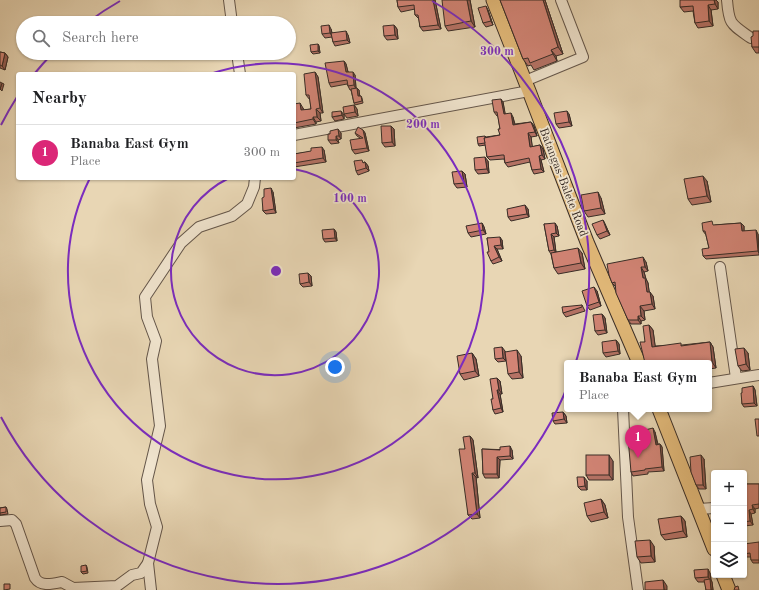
<!DOCTYPE html>
<html lang="en">
<head>
<meta charset="utf-8">
<style>
  body { margin:0; font-family:"Old Standard TT",serif; background:#f2f2f2; color:#202124 }
  .controls { position:absolute; right:12px; bottom:12px; display:grid; overflow:hidden; border-radius:4px; box-shadow:0 1px 3px #0004 }
  .controls button { width:36px; height:36px; display:grid; place-items:center; padding:0; border:0; border-bottom:1px solid #e0e0e0; background:#fff; color:#202124; font:20px sans-serif }
  .you { position:absolute; left:335px; top:367px; width:14px; height:14px; margin:-10px; border:3px solid #fff; border-radius:50%; background:#1a73e8; box-shadow:0 0 0 6px #1a73e833 }
  .badge { display:grid; place-items:center; width:26px; height:26px; border-radius:50%; background:#db2777; color:#fff; font-size:13px; font-weight:700 }
  .pin { position:absolute; translate:-50% -33px; filter:drop-shadow(0 1px 2px #0008) }
  .pin::after { content:''; position:absolute; top:21px; width:14px; height:12px; background:inherit; clip-path:polygon(0 0,100% 0,50% 100%) }
  .popup { position:absolute; left:564px; top:360px; width:148px; height:52px; box-sizing:border-box; display:grid; place-content:center; border-radius:4px; background:#fff; filter:drop-shadow(0 1px 3px #0005); font-size:13px; white-space:nowrap; color:#757577 }
  .popup b { font-size:15px; color:#202124 }
  .popup::after { content:''; position:absolute; left:50%; top:100%; margin-left:-8px; border:8px solid transparent; border-top-color:#fff }
  .list { margin:0; padding:0; list-style:none }
  h2 { display:flex; justify-content:space-between; align-items:center; height:52px; margin:0; padding:0 16px; font-size:17px }
  h2 small { font-size:13px; font-weight:400; color:#757577 }
  .list li { display:grid; grid-template-columns:26px 1fr auto; gap:12px; align-items:center; box-sizing:border-box; height:56px; padding:0 16px; border-top:1px solid #e0e0e0 }
  .list b { display:block; font-size:15px; white-space:nowrap }
  .list p { margin:0; font-size:13px; white-space:nowrap; color:#757577 }
  .list em { font-size:13px; font-style:normal; color:#757577 }
  .icon { flex:none; width:22px; height:22px; fill:none; stroke:currentColor; stroke-width:2; stroke-linecap:round; stroke-linejoin:round }
  .map { position:relative; flex:none; width:759px; height:590px; overflow:hidden }
  .search { position:absolute; background:#fff; box-shadow:0 1px 3px #0004; left:16px; top:16px; width:280px; height:44px; display:flex; align-items:center; gap:10px; box-sizing:border-box; padding:0 14px; border-radius:22px; color:#757577; font-size:15px }
  .panel { position:absolute; background:#fff; box-shadow:0 1px 3px #0004; left:16px; top:72px; width:280px; height:108px; border-radius:4px }
  .map>svg:first-child { display:block }
</style>
</head>
<body>
<div class="map">
<svg width="759" height="590" viewBox="0 0 759 590">
  <rect width="100%" height="100%" fill="#e8d6b4"/>
  <filter id="stains"><feTurbulence type="fractalNoise" baseFrequency=".005" numOctaves="4"/><feColorMatrix values="0 0 0 0 .2 0 0 0 0 .09 0 0 0 0 .02 0 0 0 .5 -.17"/></filter>
  <radialGradient id="worn" r=".72"><stop offset=".6" stop-color="#630" stop-opacity="0"/><stop offset="1" stop-color="#630" stop-opacity=".3"/></radialGradient>
  <g fill="none" stroke-linecap="round" stroke-linejoin="round">
    <g stroke="#64564a" stroke-width="12">
      <g id="minor">
        <polyline points="229,0 232,23"/>
        <path d="M727 0C729 25 731 24 751 38"/>
        <polyline points="237,53 240,74"/>
        <polyline points="525,81 583,57 561,0"/>
        <polyline points="294,135 529,91"/>
        <polyline points="720,267 736,378"/>
        <polyline points="709,383 759,375"/>
        <polyline points="623,409 628,517 638,590"/>
        <polyline points="699,509 714,508"/>
        <path d="M0 521 12 520 16 524 35 578C41 587 52 584 62 582L73 588 117 586 132 575 141 573 148 563"/>
        <polyline points="151,590 148,563 157,527 150,504 147,480 160,426 152,359 156,341 147,317 145,297 181,243 199,227 232,216 247,204 254,187 255,178"/>
      </g>
    </g>
    <g stroke="#382c26" stroke-width="15">
      <g id="major">
        <polyline points="493,0 529,91 587,242 639,363"/>
        <polyline points="659,409 714,549"/>
        <polyline points="723,575 729,590"/>
      </g>
    </g>
    <use href="#minor" stroke="#f0e4ce" stroke-width="10"/>
    <use href="#major" stroke="#e4bb7a" stroke-width="13"/>
  </g>
  <g fill="#b57265" stroke="#382c26">
    <polygon points="397,0 435,0 441,29 423,31 420,27 419,19 415,15 415,9 401,12 398,7"/>
    <polygon points="470,0 475,27 448,31 445,26"/>
    <polygon points="500,0 545,0 563,54 556,56 557,61 534,70 531,65 528,66 523,59"/>
    <polygon points="718,2 718,9 711,10 713,26 698,28 695,23 693,11 684,12 680,7"/>
    <polygon points="488,10 493,25 486,27 483,23"/>
    <polygon points="394,25 397,29 398,39 387,40 384,36"/>
    <polygon points="331,29 332,33 348,35 350,43 335,46 333,42 332,37 325,38 322,34"/>
    <polygon points="759,31 759,53 756,53 752,47 753,36"/>
    <polygon points="318,44 319,46 320,53 313,54 311,52"/>
    <polygon points="0,52 5,53 8,57 5,70 0,68"/>
    <polygon points="344,61 346,64 348,72 355,75 356,88 357,88 359,90 359,96 361,96 362,98 363,103 355,105 354,103 351,90 350,90 347,84 331,87 329,83"/>
    <polygon points="315,72 318,77 323,113 320,113 321,121 316,122 316,124 294,128 294,104 303,108 304,110 311,109 310,100 306,95"/>
    <polygon points="503,102 505,114 513,117 515,124 531,122 534,126 537,136 531,137 532,147 540,145 543,149 545,159 541,160 544,172 534,174 532,170 530,162 508,167 505,163 504,159 490,160 487,157 486,145 479,146 478,144 485,136 486,137 500,135 500,129 498,116 497,116 494,112"/>
    <polygon points="354,105 357,109 358,116 347,118 344,114"/>
    <polygon points="569,114 572,126 559,128 556,124"/>
    <polygon points="344,115 344,119 335,121 332,117"/>
    <polygon points="391,126 394,129 395,146 385,147 382,143"/>
    <polygon points="363,130 365,133 369,151 355,154 352,150 360,138 357,136 355,133"/>
    <polygon points="341,133 341,139 338,140 339,143 331,144 328,140"/>
    <polygon points="324,150 326,162 294,167 294,154"/>
    <polygon points="488,161 489,173 478,174 475,170"/>
    <polygon points="364,162 365,162 368,166 369,171 358,175 356,171"/>
    <polygon points="462,171 465,174 467,187 457,188 454,184"/>
    <polygon points="707,181 711,202 692,205 688,199"/>
    <polygon points="273,192 276,213 266,214 263,211 264,197"/>
    <polygon points="601,198 605,214 588,217 584,211"/>
    <polygon points="528,209 529,217 511,221 508,217"/>
    <polygon points="603,220 605,224 610,235 600,239 597,235"/>
    <polygon points="482,223 484,227 486,234 471,237 468,233"/>
    <polygon points="741,223 744,226 744,231 758,234 759,255 706,259 703,256 709,248 706,235 703,231 715,225"/>
    <polygon points="544,224 557,226 559,236 554,237 556,252 582,253 585,269 558,274 554,268 551,254 549,251"/>
    <polygon points="334,229 336,232 337,241 325,242 323,239"/>
    <polygon points="487,238 502,240 503,249 497,249 502,261 493,264 491,261"/>
    <polygon points="646,262 648,271 644,272 646,279 648,283 649,292 653,296 655,309 644,311 645,320 641,321 641,324 631,324 628,320 616,287 612,283"/>
    <polygon points="311,276 312,286 303,287 300,284"/>
    <polygon points="597,291 601,306 590,310 587,306"/>
    <polygon points="582,305 585,311 566,317 563,313"/>
    <polygon points="602,314 605,318 607,333 598,335 595,331"/>
    <polygon points="649,325 653,330 655,346 682,345 710,342 713,347 716,368 709,369 709,363 645,363 645,342"/>
    <polygon points="616,340 619,344 620,354 606,357 603,353"/>
    <polygon points="505,351 506,361 498,362 495,359"/>
    <polygon points="472,353 476,359 479,376 464,380 460,374"/>
    <polygon points="748,353 750,370 742,371 738,366"/>
    <polygon points="521,356 523,378 512,379 508,374"/>
    <polygon points="497,378 500,381 502,394 500,394 503,412 495,414 493,410 493,399"/>
    <polygon points="753,386 755,390 757,406 744,407 742,404 742,393"/>
    <polygon points="563,412 566,416 567,423 555,424 553,421"/>
    <polygon points="655,432 658,444 660,444 662,447 664,471 648,472 648,474 633,476 631,472 642,436"/>
    <polygon points="470,436 473,440 478,478 476,477 480,518 472,519 468,515 465,449"/>
    <polygon points="482,449 512,450 513,459 500,460 499,478 485,478 483,474"/>
    <polygon points="704,459 706,489 699,489 696,485"/>
    <polygon points="613,461 613,480 589,480 586,475"/>
    <polygon points="587,481 587,490 581,490 578,487"/>
    <polygon points="744,484 759,484 759,508 755,509 755,513 751,514 753,525 744,526"/>
    <polygon points="601,499 605,505 608,518 591,522 587,516"/>
    <polygon points="6,507 7,509 8,514 0,515 0,508"/>
    <polygon points="681,516 685,521 687,537 665,540 661,535"/>
    <polygon points="759,542 759,563 753,563 751,560 751,557 747,557 744,554"/>
    <polygon points="654,546 655,562 641,563 637,557"/>
    <polygon points="86,565 87,567 88,573 83,574 81,572"/>
    <polygon points="710,573 711,580 712,582 713,590 706,590 705,582 698,582 695,578"/>
  </g>
  <g fill="#935c52" stroke="#382c26">
    <polygon points="433,0 435,0 441,29 438,25"/>
    <polygon points="467,0 470,0 475,27 471,21"/>
    <polygon points="543,0 545,0 563,54 558,47"/>
    <polygon points="714,0 716,0 718,2 718,9 715,4"/>
    <polygon points="708,5 711,10 713,26 709,21"/>
    <polygon points="486,6 488,10 493,25 491,21"/>
    <polygon points="329,25 331,29 333,37 330,33"/>
    <polygon points="394,25 397,29 398,39 395,35"/>
    <polygon points="346,31 348,35 350,43 347,40"/>
    <polygon points="318,44 319,46 320,53 318,51"/>
    <polygon points="551,50 556,56 557,61 553,54"/>
    <polygon points="5,53 8,57 5,70 2,66"/>
    <polygon points="344,61 346,64 349,76 346,72"/>
    <polygon points="315,72 318,77 323,113 320,108"/>
    <polygon points="353,72 355,75 356,89 354,85"/>
    <polygon points="2,83 4,84 2,91 0,89"/>
    <polygon points="357,88 359,90 360,98 358,96"/>
    <polygon points="501,99 503,102 506,118 504,114"/>
    <polygon points="300,103 303,108 304,115 301,110"/>
    <polygon points="354,105 357,109 358,116 355,112"/>
    <polygon points="316,109 320,113 321,121 317,117"/>
    <polygon points="341,111 344,115 344,119 342,115"/>
    <polygon points="567,111 569,114 572,126 569,122"/>
    <polygon points="511,113 513,117 515,128 513,125"/>
    <polygon points="313,117 316,122 316,124 313,119"/>
    <polygon points="531,122 534,126 537,136 535,132"/>
    <polygon points="391,126 394,129 395,146 392,142"/>
    <polygon points="338,129 341,133 341,139 339,136"/>
    <polygon points="363,130 365,133 369,151 367,148"/>
    <polygon points="528,133 531,137 533,151 530,147"/>
    <polygon points="336,136 338,140 339,143 336,140"/>
    <polygon points="540,145 543,149 545,159 542,155"/>
    <polygon points="322,147 324,150 326,162 323,158"/>
    <polygon points="539,156 541,160 544,172 541,169"/>
    <polygon points="485,157 488,161 489,173 487,169"/>
    <polygon points="365,162 368,166 369,171 366,168"/>
    <polygon points="462,171 465,174 467,187 464,183"/>
    <polygon points="703,176 707,181 711,202 707,196"/>
    <polygon points="271,188 273,192 276,213 274,209"/>
    <polygon points="598,192 601,198 605,214 601,208"/>
    <polygon points="525,205 528,209 529,217 527,214"/>
    <polygon points="603,220 605,224 610,235 607,231"/>
    <polygon points="482,223 484,227 486,234 483,230"/>
    <polygon points="555,223 557,226 559,236 556,233"/>
    <polygon points="741,223 744,226 744,234 742,231"/>
    <polygon points="334,229 336,232 337,241 335,238"/>
    <polygon points="756,230 758,234 759,253 758,251"/>
    <polygon points="551,234 554,237 556,253 554,250"/>
    <polygon points="500,237 502,240 503,249 501,245"/>
    <polygon points="494,246 497,249 502,261 499,257"/>
    <polygon points="578,248 582,253 585,269 581,263"/>
    <polygon points="643,257 646,262 648,271 645,267"/>
    <polygon points="641,267 644,272 646,279 648,283 650,297 647,292 643,278"/>
    <polygon points="308,273 311,276 312,286 309,282"/>
    <polygon points="594,287 597,291 601,306 599,302"/>
    <polygon points="650,292 653,296 655,309 652,304"/>
    <polygon points="640,306 644,311 645,320 641,316"/>
    <polygon points="602,314 605,318 607,333 605,330"/>
    <polygon points="638,316 641,321 641,324 638,320"/>
    <polygon points="649,325 653,330 656,352 652,347"/>
    <polygon points="616,340 619,344 620,354 618,351"/>
    <polygon points="710,342 713,347 716,368 712,362"/>
    <polygon points="502,347 505,351 506,361 503,358"/>
    <polygon points="744,348 748,353 750,370 746,364"/>
    <polygon points="517,350 521,356 523,378 519,372"/>
    <polygon points="472,353 476,359 479,376 475,371"/>
    <polygon points="497,378 500,381 502,394 499,390"/>
    <polygon points="753,386 755,390 757,406 754,403"/>
    <polygon points="497,390 500,394 503,412 501,408"/>
    <polygon points="563,412 566,416 567,423 564,419"/>
    <polygon points="653,428 655,432 658,448 656,445"/>
    <polygon points="470,436 473,440 478,478 475,473"/>
    <polygon points="660,444 662,447 664,471 662,467"/>
    <polygon points="510,446 512,450 513,459 510,456"/>
    <polygon points="609,455 613,461 613,480 609,475"/>
    <polygon points="701,455 704,459 706,489 703,485"/>
    <polygon points="497,457 500,460 499,478 497,474"/>
    <polygon points="472,473 476,477 480,518 477,514"/>
    <polygon points="584,477 587,481 587,490 585,486"/>
    <polygon points="601,499 605,505 608,518 604,512"/>
    <polygon points="752,505 755,509 755,513 753,509"/>
    <polygon points="749,510 751,514 753,525 750,521"/>
    <polygon points="681,516 685,521 687,537 683,531"/>
    <polygon points="650,540 654,546 655,562 651,556"/>
    <polygon points="708,569 710,573 711,580 712,582 713,590 711,590 710,580 708,577"/>
    <polygon points="663,580 667,586 667,590 664,590"/>
  </g>
  <g fill="#d28475" stroke="#382c26">
    <polygon points="397,0 433,0 438,25 420,27 418,15 415,15 414,5 398,7"/>
    <polygon points="442,0 467,0 471,21 445,26"/>
    <polygon points="500,0 543,0 558,47 551,50 553,54 530,63 528,58 523,59"/>
    <polygon points="680,0 714,0 715,4 708,5 709,21 695,23 693,6 680,7"/>
    <polygon points="486,6 491,21 483,23 478,8"/>
    <polygon points="329,25 330,33 322,34 321,26"/>
    <polygon points="394,25 395,35 384,36 383,26"/>
    <polygon points="346,31 347,40 333,42 331,33"/>
    <polygon points="753,31 759,31 759,47 752,47 751,37 753,36"/>
    <polygon points="318,44 318,51 311,52 310,45"/>
    <polygon points="0,52 5,53 2,66 0,65"/>
    <polygon points="344,61 346,72 353,72 354,85 348,86 347,80 329,83 325,63"/>
    <polygon points="315,72 320,108 316,109 317,117 313,117 313,119 294,123 294,104 300,103 301,110 311,109 309,95 306,95 304,74"/>
    <polygon points="0,82 2,83 0,89"/>
    <polygon points="357,88 358,96 361,96 362,101 354,103 351,89"/>
    <polygon points="501,99 504,114 511,113 513,125 531,122 535,132 528,133 530,147 540,145 542,155 539,156 541,169 532,170 529,158 505,163 504,155 502,155 487,157 484,138 500,135 498,129 500,129 497,112 494,112 492,100"/>
    <polygon points="354,105 355,112 344,114 343,107"/>
    <polygon points="341,111 342,115 332,117 332,112"/>
    <polygon points="567,111 569,122 556,124 554,113"/>
    <polygon points="381,126 391,126 392,142 382,143"/>
    <polygon points="358,127 363,130 367,148 352,150 350,140 363,138 355,133"/>
    <polygon points="338,129 339,136 336,136 336,140 328,140 328,134 330,134 330,131"/>
    <polygon points="485,136 485,138 484,138 485,143 478,144 477,137"/>
    <polygon points="322,147 323,158 294,163 294,154 311,151 311,148"/>
    <polygon points="485,157 487,169 475,170 474,158"/>
    <polygon points="362,160 363,163 365,162 366,168 356,171 354,161"/>
    <polygon points="462,171 464,183 454,184 452,172"/>
    <polygon points="703,176 707,196 688,199 684,179"/>
    <polygon points="271,188 274,209 263,211 262,198 264,197 264,189"/>
    <polygon points="598,192 601,208 584,211 581,195"/>
    <polygon points="525,205 527,214 508,217 507,209"/>
    <polygon points="603,220 607,231 597,235 592,224"/>
    <polygon points="712,221 713,225 741,223 742,231 756,230 758,251 703,256 702,249 709,248 705,231 703,231 702,223"/>
    <polygon points="482,223 483,230 468,233 466,226"/>
    <polygon points="555,223 556,233 551,234 554,250 549,251 544,224"/>
    <polygon points="334,229 335,238 323,239 322,230"/>
    <polygon points="500,237 501,245 494,246 499,257 491,261 487,252 489,252 487,238"/>
    <polygon points="578,248 581,263 554,268 551,253"/>
    <polygon points="643,257 645,267 641,267 643,278 645,278 647,292 650,292 652,304 640,306 641,316 638,316 638,320 628,320 616,293 615,282 612,283 609,275 607,264"/>
    <polygon points="308,273 309,282 300,284 299,274"/>
    <polygon points="594,287 599,302 587,306 582,291"/>
    <polygon points="582,305 582,307 563,313 562,307"/>
    <polygon points="602,314 605,330 595,331 593,315"/>
    <polygon points="649,325 652,347 681,343 681,346 710,342 712,362 707,363 690,363 690,362 645,363 640,342 645,342 643,326"/>
    <polygon points="616,340 618,351 603,353 602,342"/>
    <polygon points="502,347 503,358 495,359 494,348"/>
    <polygon points="744,348 746,364 738,366 735,349"/>
    <polygon points="517,350 519,372 508,374 505,352"/>
    <polygon points="472,353 475,371 460,374 457,356"/>
    <polygon points="497,378 499,390 497,390 501,408 493,410 491,399 493,399 490,379"/>
    <polygon points="753,386 754,403 742,404 741,393 742,393 742,388"/>
    <polygon points="563,412 564,419 553,421 552,413"/>
    <polygon points="755,419 759,419 759,436 757,436"/>
    <polygon points="653,428 656,445 660,444 662,467 645,469 645,470 631,472 628,438 642,436 641,431"/>
    <polygon points="470,436 475,473 472,473 477,514 468,515 459,449 465,449 463,437"/>
    <polygon points="510,446 510,456 497,457 497,474 483,474 482,449 500,450 500,447"/>
    <rect x="586" y="455" width="23" height="20"/>
    <polygon points="701,455 703,485 696,485 691,472 690,457"/>
    <polygon points="577,477 584,477 585,486 578,487"/>
    <polygon points="744,484 759,484 759,504 752,505 753,509 749,510 750,521 744,522"/>
    <polygon points="601,499 604,512 587,516 584,503"/>
    <polygon points="6,507 6,512 0,513 0,508"/>
    <polygon points="681,516 683,531 661,535 658,519"/>
    <polygon points="650,540 651,556 637,557 635,541"/>
    <polygon points="759,542 759,560 751,560 750,553 744,554 744,544"/>
    <polygon points="86,565 87,571 81,572 81,566"/>
    <polygon points="708,569 708,577 695,578 694,570"/>
    <polygon points="710,579 711,590 706,590 704,580"/>
    <polygon points="663,580 664,590 645,590 645,582"/>
    <polygon points="4,584 10,584 10,589 4,590"/>
    <polygon points="738,586 739,590 734,590 735,587"/>
  </g>
  <g fill="none" stroke="#7b2cbf" stroke-width="2">
    <path d="M294 169A104 104 0 1 1 229 178"/>
    <path d="M210 74A208 208 0 1 1 90 178"/>
    <path d="M1 125A312 312 0 0 1 17 97M35 73A312 312 0 0 1 52 54M88 22A312 312 0 0 1 120 1M432 1A312 312 0 1 1 1 417"/>
  </g>
  <g text-anchor="middle" stroke-width="3.5" stroke-linejoin="round" paint-order="stroke">
    <g font-size="12" fill="#382c26" stroke="#f0e4ce">
      <text transform="translate(564 182) rotate(69)" y="4">Batangas-Balete Road</text>
    </g>
  </g>
  <circle cx="276" cy="271" r="6" fill="#7b2cbf" stroke="#f0e4ce" stroke-width="2"/>
  <g font-size="12" text-anchor="middle" font-weight="bold" fill="#7b2cbf" stroke="#f0e4ce" stroke-width="3.5" stroke-linejoin="round" paint-order="stroke">
    <text x="497" y="55">300 m</text>
    <text x="423" y="128">200 m</text>
    <text x="350" y="202">100 m</text>
  </g>
  <rect width="100%" height="100%" filter="url(#stains)"/>
  <rect width="100%" height="100%" fill="url(#worn)"/>
</svg>
<div class="controls">
<button>+</button>
<button>−</button>
<button><svg class="icon" aria-label="layers" viewBox="0 0 24 24"><path d="M12 4l9 5-9 5-9-5zM3 14l9 5 9-5"/></svg></button>
</div>
<div class="you"></div>
<div class="pin badge" style="left:638px;top:458px">1</div>
<div class="popup"><b>Banaba East Gym</b>Place</div>
<div class="search"><svg class="icon" aria-label="search" viewBox="0 0 24 24"><circle cx="10" cy="10" r="6"/><path d="M15 15l6 6"/></svg>Search here</div>
<section class="panel">
<h2>Nearby<small></small></h2>
<ul class="list">
<li><span class="badge">1</span><div><b>Banaba East Gym</b><p>Place</p></div><em>300 m</em></li>
</ul>
</section>
</div>
</body>
</html>
